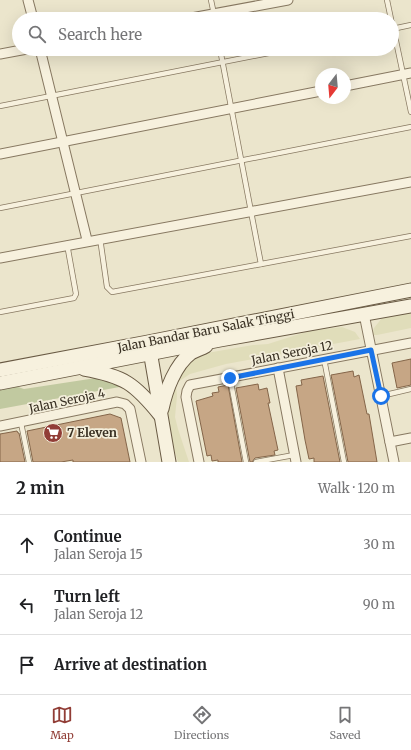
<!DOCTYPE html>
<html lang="en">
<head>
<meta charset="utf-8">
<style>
  body { margin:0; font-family:Merriweather,serif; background:#f2f2f2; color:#202124 }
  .compass { position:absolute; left:315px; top:68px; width:36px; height:36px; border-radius:50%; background:#fff; box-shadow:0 4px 16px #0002; rotate:196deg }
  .stop { position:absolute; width:12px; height:12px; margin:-9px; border:3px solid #1a73e8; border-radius:50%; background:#fff }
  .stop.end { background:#1a73e8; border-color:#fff; box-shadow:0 1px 4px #0008 }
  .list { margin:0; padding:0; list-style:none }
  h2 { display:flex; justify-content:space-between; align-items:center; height:52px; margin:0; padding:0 16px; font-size:17px }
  h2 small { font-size:13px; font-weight:400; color:#757577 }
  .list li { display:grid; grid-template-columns:26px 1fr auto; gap:12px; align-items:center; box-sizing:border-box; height:60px; padding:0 16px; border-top:1px solid #e0e0e0 }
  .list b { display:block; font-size:15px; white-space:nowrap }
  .list p { margin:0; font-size:13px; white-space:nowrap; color:#757577 }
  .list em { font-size:13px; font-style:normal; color:#757577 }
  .icon { flex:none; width:22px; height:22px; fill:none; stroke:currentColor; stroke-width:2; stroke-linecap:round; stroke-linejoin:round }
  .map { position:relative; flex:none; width:411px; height:462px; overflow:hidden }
  .search { position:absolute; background:#fff; box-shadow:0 4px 16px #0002; left:12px; right:12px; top:12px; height:44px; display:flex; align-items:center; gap:10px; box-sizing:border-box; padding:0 14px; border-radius:22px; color:#757577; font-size:15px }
  .sheet { height:232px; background:#fff }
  nav { display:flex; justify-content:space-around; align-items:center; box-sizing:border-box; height:56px; border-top:1px solid #e0e0e0; background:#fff; font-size:11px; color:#757577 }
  nav a { display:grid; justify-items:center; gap:2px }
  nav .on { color:#913d36 }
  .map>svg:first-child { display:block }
</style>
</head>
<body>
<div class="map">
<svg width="411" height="462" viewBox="0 0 411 462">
  <rect width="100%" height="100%" fill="#ebe5cc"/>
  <g fill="#e0ddba">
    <polygon points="411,311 411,328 377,335 372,335 374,328 382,318 388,315"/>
    <polygon points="342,327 355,332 360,339 226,364 190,374 178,382 176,385 177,396 175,417 178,429 189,462 178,462 166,424 168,395 182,368 201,354 253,345 268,344 309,331"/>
  </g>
  <polygon fill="#c1c9a0" points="96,378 125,386 0,409 0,389 15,386 24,389"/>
  <g fill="#c6a685" stroke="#846549">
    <polygon points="411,359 411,385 397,388 392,363"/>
    <polygon points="353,371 354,377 359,375 367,414 369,414 377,462 348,462 331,375"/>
    <polygon points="323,376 340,462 314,462 314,458 309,459 305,440 296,386 302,385 301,380"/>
    <polygon points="258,384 259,390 267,388 270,403 268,403 278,450 274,451 275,455 255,458 252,462 250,462 236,388"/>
    <polygon points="228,385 242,462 218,462 218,460 212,461 211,455 207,456 196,401 213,396 212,393 219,392 218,387"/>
    <polygon points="110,414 121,418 130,462 73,462 73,460 61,462 33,462 27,431"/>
    <polygon points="17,431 18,433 19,433 25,462 0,462 0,434"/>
  </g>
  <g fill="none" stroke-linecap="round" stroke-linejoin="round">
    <g stroke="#877861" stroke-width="6">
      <g id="lane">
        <polyline points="211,0 215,19"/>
        <polyline points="387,0 391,19"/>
        <polyline points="392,22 411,112"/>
        <polyline points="392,29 411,25"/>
        <polyline points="220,49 261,264"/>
        <polyline points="0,106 289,49"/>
        <polyline points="0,208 411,127"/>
        <polyline points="100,238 107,287 112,292 411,236"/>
        <polyline points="0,312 74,298 76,294 67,244"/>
        <polyline points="324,359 344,462"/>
        <polyline points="230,378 246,462"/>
        <polyline points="381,396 411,389"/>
        <polyline points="21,423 29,462"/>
        <polyline points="256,462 294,455"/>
      </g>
    </g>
    <g stroke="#877861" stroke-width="11">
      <g id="street">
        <polyline points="28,0 33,19"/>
        <polyline points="186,19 288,0"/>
        <polyline points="40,49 87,240"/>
        <polyline points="0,54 27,49"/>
        <polyline points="345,86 411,73"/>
        <polyline points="0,154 321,91"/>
        <polyline points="0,258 411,182"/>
        <polyline points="364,314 394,462"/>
        <polyline points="278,368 296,462"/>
        <polyline points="0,426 117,402 125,404 130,409 141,462"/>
        <polyline points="390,442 411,438"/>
        <polyline points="199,462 186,397 187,391 190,385 411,343"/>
      </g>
    </g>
    <g stroke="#695a44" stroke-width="15">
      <g id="secondary">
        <polyline points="149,345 169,462"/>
        <path d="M84 369C124 376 135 384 160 415"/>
        <polyline points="0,370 148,342 411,290"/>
        <polyline points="0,383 220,340 411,306"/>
        <path d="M162 409C166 390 175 365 191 353 196 350 201 349 206 346"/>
      </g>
    </g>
    <use href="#lane" stroke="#f7f1de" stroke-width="4.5"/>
    <use href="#street" stroke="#f7f1de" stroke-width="9"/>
    <use href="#secondary" stroke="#f7f1de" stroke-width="13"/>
  </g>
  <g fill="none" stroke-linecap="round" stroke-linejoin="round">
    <polyline stroke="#1a73e8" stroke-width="5" points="230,378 371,350 381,396"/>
  </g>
  <defs>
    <g id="supermarket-disc" transform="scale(1)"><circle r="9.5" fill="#913d36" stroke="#f3eedb"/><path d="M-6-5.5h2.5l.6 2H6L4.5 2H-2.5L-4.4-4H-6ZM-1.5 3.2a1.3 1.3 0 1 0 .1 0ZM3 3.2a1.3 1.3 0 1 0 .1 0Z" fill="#fff"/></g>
  </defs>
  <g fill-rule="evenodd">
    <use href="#supermarket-disc" x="53" y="433"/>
  </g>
  <g text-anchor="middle" stroke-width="3.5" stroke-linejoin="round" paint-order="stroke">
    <g font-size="12" fill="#393023" stroke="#f3eedb">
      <text transform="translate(206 331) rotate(-11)" y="4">Jalan Bandar Baru Salak Tinggi</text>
      <text transform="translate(292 353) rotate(-11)" y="4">Jalan Seroja 12</text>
      <text transform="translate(67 401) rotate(-12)" y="4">Jalan Seroja 4</text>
    </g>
    <g font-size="12" font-weight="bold" fill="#393023" stroke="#f3eedb" text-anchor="start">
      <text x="67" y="437">7 Eleven</text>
    </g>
  </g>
</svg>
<svg class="compass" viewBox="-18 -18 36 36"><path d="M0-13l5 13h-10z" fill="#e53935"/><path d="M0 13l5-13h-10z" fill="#757577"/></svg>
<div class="stop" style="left:381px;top:396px"></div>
<div class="stop end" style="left:230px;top:378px"></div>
<div class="search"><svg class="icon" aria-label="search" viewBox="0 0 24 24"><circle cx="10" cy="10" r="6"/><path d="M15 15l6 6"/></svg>Search here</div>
</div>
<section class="sheet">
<h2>2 min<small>Walk · 120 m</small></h2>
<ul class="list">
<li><svg class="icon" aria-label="ahead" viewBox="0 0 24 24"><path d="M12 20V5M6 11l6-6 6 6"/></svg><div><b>Continue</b><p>Jalan Seroja 15</p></div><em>30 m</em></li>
<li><svg class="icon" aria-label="left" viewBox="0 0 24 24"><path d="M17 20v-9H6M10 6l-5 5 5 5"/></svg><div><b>Turn left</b><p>Jalan Seroja 12</p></div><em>90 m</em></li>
<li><svg class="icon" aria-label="arrive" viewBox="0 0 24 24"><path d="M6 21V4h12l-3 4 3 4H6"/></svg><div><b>Arrive at destination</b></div></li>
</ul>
</section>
<nav>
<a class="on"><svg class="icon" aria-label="map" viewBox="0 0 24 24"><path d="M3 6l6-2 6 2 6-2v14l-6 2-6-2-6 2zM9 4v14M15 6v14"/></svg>Map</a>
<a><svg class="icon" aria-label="directions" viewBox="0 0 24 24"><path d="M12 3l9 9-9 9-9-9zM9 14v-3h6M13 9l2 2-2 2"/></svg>Directions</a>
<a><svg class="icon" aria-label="saved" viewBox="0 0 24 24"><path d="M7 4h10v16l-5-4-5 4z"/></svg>Saved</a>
</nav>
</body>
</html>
